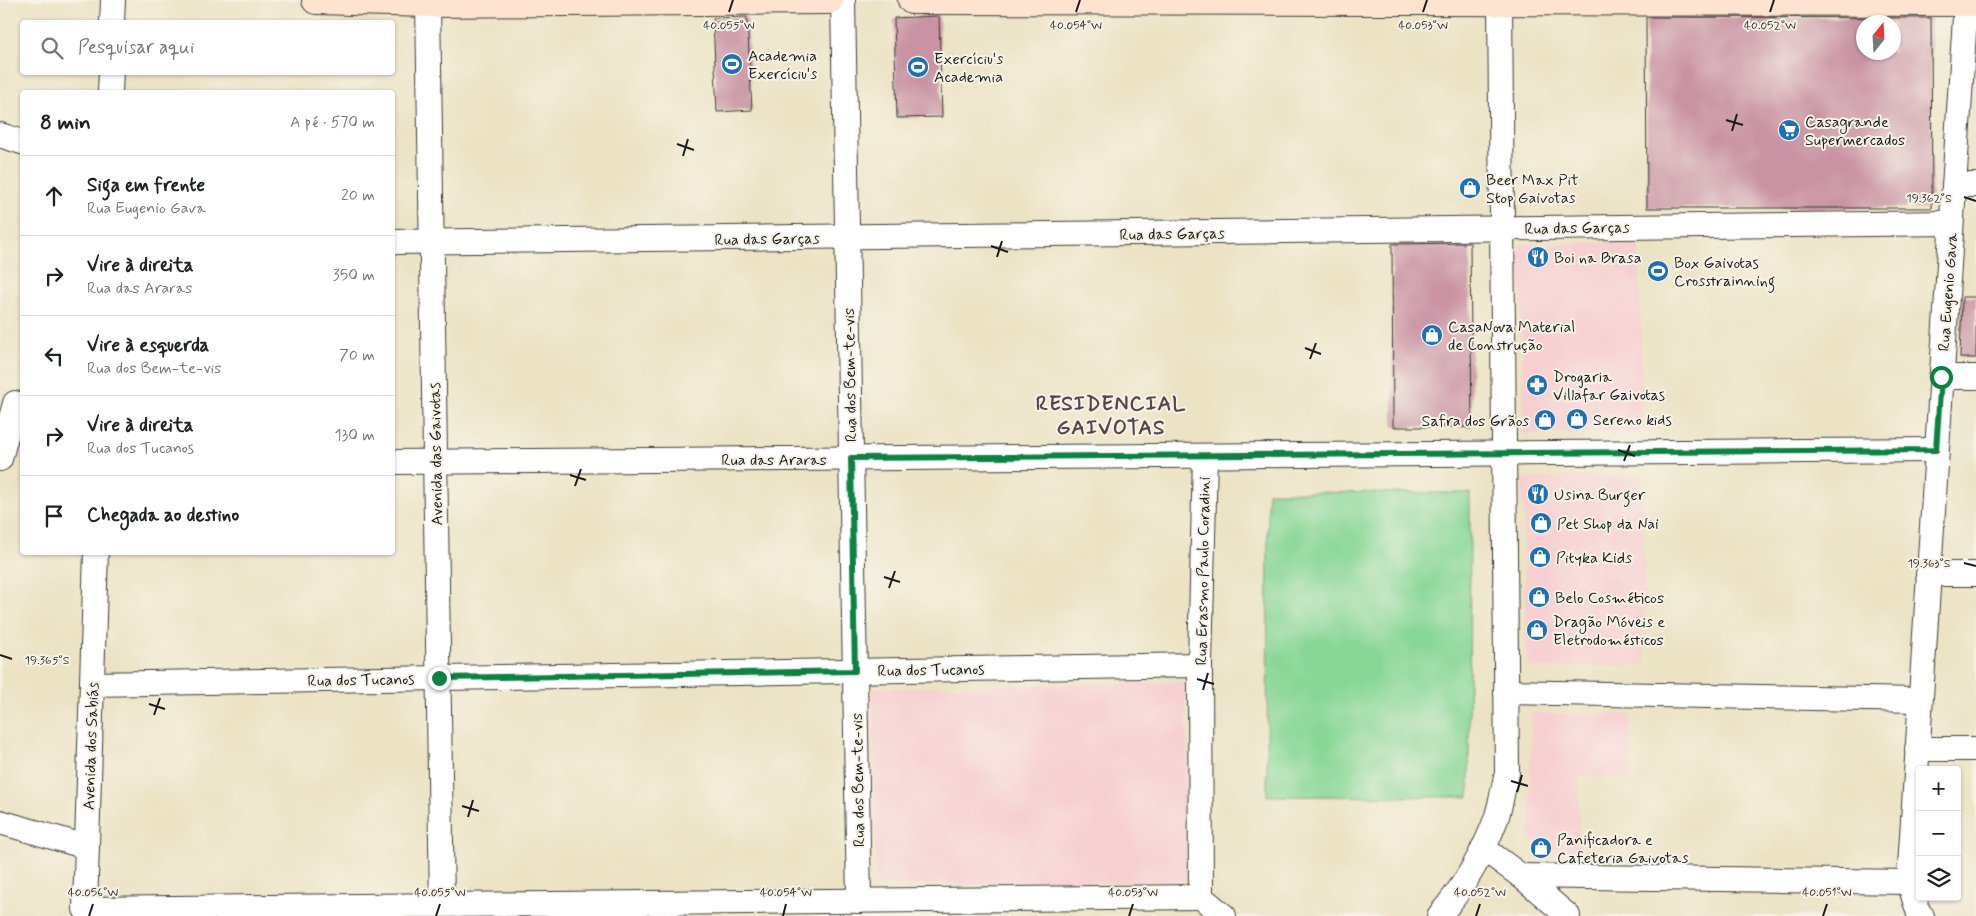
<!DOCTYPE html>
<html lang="pt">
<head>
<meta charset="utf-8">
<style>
  body { margin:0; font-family:Mynerve,sans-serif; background:#f6f6f6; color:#202124 }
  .controls { position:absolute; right:15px; bottom:15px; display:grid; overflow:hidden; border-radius:5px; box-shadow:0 1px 4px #0004 }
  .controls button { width:45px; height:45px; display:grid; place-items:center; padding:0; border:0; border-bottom:1px solid #e0e0e0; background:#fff; color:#202124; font:25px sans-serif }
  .compass { position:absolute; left:1856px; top:15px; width:45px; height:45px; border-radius:50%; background:#fff; box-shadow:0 1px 4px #0004; rotate:18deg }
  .stop { position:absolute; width:15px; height:15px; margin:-11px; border:4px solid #0b8043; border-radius:50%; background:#fff }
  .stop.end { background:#0b8043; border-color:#fff; box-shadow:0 1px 5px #0008 }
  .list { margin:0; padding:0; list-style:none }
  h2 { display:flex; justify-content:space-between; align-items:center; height:65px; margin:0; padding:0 20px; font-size:21px }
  h2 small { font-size:16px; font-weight:400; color:#757577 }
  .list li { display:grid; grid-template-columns:32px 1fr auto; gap:15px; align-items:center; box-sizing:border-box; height:80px; padding:0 20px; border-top:1px solid #e0e0e0 }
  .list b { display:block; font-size:19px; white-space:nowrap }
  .list p { margin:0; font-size:16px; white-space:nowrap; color:#757577 }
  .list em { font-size:16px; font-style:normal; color:#757577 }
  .icon { flex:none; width:28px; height:28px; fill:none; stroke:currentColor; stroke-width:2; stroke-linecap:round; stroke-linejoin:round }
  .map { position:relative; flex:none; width:1976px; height:916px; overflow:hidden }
  .search { position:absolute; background:#fff; box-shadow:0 1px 4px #0004; left:20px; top:20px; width:375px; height:55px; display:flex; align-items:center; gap:12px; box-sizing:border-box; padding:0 18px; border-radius:5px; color:#757577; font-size:19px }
  .panel { position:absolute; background:#fff; box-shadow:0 1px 4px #0004; left:20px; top:90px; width:375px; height:465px; border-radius:5px }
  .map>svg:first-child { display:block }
</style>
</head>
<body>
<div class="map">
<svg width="1976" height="916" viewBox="0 0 1976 916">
  <rect width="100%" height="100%" fill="#f7f3e8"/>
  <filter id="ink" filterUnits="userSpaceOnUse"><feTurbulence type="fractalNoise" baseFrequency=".02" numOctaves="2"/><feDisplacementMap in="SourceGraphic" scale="10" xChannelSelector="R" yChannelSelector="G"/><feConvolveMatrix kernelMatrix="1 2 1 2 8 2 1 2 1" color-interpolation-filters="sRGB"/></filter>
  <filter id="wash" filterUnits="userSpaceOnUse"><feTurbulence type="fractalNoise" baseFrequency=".0096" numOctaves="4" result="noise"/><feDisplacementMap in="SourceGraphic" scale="20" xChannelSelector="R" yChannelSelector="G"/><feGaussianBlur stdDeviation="1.12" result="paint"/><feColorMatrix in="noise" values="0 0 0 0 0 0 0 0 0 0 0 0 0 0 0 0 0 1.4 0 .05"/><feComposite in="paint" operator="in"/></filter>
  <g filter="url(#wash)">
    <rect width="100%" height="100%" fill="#ece3c4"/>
    <g fill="#f7cfd0">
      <polygon points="1639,242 1643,432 1524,434 1519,244"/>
      <polygon points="1642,476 1646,665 1527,668 1522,478"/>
      <polygon points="1186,682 1190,881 876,886 872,688"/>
      <polygon points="1531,713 1631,714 1631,778 1579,778 1579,850 1543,850 1530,838"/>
    </g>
    <polygon fill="#88d796" stroke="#527a59" points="1268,492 1470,493 1469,797 1267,796"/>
    <g id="blocks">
      <g fill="#c993a3" fill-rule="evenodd">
        <polygon points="939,16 942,117 897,118 894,18"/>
        <polygon points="747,17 752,110 717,112 713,18"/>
        <path d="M1646 17 1931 18 1932 208H1647ZM1864 22H1894V52H1864Z"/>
        <polygon points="1470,243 1472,427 1393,427 1392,244"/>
        <polygon points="1962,297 1976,297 1976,358 1960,358"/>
      </g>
    </g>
  </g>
  <g filter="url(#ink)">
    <use href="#blocks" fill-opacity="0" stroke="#3b3a35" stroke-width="1"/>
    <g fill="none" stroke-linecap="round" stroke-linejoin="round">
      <g stroke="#3b3a35" stroke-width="26">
        <g id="street">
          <polyline points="843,0 859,901"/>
          <polyline points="428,3 442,905"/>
          <polyline points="112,22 113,0"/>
          <polyline points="110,92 111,72"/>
          <polyline points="0,135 22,142"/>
          <polyline points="1954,185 1976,185"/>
          <polyline points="392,242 1951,223"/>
          <polyline points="1941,377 1976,377"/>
          <polyline points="0,459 15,403"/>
          <polyline points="392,462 1936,450"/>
          <polyline points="96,552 85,909 1201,897"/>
          <polyline points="1928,574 1976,574"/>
          <polyline points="92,684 1200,665"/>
          <polyline points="1506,692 1920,700"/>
          <polyline points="1917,749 1976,749"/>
          <polyline points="0,822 87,847"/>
          <polyline points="1483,848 1521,876 1568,916"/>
          <polyline points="1521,876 1909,882"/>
          <polyline points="1201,897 1200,665 1205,456"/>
          <polyline points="1201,897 1224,916"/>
          <path d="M1439 916C1464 887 1483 854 1496 819 1501 804 1503 788 1507 773L1500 1"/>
          <polyline points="1922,916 1919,914 1909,882 1966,2"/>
        </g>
      </g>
      <g stroke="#3b3a35" stroke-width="30">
        <g id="secondary">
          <polyline points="316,0 428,3 829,0"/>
          <polyline points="912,0 1976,2"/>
        </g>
      </g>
      <use href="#street" stroke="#fff" stroke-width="24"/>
      <use href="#secondary" stroke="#fee3d1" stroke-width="28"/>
    </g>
  </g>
  <g fill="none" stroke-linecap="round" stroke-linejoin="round" filter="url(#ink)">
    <polyline stroke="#0b8043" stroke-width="6" points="439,678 855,671 851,458 1936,450 1941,377"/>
  </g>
  <path fill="none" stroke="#1c1c1c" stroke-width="2" d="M729 12 733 0M1076 12 1080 0M1423 12 1427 0M1770 12 1774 0M1726 120 1743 125M1732 131 1737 114M677 144 694 150M683 156 688 139M1964 197 1976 201M991 246 1008 252M997 257 1002 241M1305 348 1321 354M1310 359 1316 343M1618 450 1635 456M1624 461 1630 445M570 475 586 480M575 486 581 469M1964 563 1976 566M884 577 900 582M889 588 895 571M0 655 12 659M1197 679 1214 684M1203 690 1208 673M149 704 165 709M154 715 160 698M1511 781 1528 786M1517 792 1522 775M462 806 479 811M468 817 473 800M89 916 93 904M436 916 440 904M783 916 786 904M1129 916 1133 904M1476 916 1480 904M1823 916 1827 904"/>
  <defs>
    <g id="stadium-disc" transform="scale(1.125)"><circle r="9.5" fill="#1f6fb2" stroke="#f7f3e8"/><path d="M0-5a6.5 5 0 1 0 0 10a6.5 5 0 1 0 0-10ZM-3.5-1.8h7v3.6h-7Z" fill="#fff"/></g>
    <g id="supermarket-disc" transform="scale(1.125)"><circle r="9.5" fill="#1f6fb2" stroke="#f7f3e8"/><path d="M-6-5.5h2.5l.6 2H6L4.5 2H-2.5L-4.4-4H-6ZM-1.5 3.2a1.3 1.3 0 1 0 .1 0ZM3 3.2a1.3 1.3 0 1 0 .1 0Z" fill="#fff"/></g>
    <g id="shop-disc" transform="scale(1.125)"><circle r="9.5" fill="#1f6fb2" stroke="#f7f3e8"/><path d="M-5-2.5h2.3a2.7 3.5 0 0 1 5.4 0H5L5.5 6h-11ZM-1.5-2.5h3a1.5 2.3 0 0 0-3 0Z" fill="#fff"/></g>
    <g id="restaurant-disc" transform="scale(1.125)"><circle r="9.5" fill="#1f6fb2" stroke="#f7f3e8"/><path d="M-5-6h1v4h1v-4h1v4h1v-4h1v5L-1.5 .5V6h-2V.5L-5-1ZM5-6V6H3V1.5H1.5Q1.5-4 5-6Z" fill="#fff"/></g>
    <g id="pharmacy-disc" transform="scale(1.125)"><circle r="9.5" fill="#1f6fb2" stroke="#f7f3e8"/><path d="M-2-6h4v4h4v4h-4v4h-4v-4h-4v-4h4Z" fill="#fff"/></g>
  </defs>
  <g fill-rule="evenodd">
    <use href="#stadium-disc" x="732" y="64"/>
    <use href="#stadium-disc" x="918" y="67"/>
    <use href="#supermarket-disc" x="1789" y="130"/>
    <use href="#shop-disc" x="1470" y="188"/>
    <use href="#restaurant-disc" x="1538" y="257"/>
    <use href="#stadium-disc" x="1658" y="271"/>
    <use href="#shop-disc" x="1432" y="335"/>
    <use href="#pharmacy-disc" x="1537" y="385"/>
    <use href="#shop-disc" x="1577" y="419"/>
    <use href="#shop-disc" x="1545" y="420"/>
    <use href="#restaurant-disc" x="1538" y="494"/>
    <use href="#shop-disc" x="1541" y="523"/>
    <use href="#shop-disc" x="1540" y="557"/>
    <use href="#shop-disc" x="1539" y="597"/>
    <use href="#shop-disc" x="1537" y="630"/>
    <use href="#shop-disc" x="1541" y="848"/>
  </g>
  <g text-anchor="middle" stroke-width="4" stroke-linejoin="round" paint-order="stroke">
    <g font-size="16" fill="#1c1c1c" stroke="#f7f3e8" text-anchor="start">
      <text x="748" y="61">Academia<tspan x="748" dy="18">Exercíciu's</tspan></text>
      <text x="934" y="64">Exercíciu's<tspan x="934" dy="18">Academia</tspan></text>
      <text x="1805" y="127">Casagrande<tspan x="1805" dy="18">Supermercados</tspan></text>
      <text x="1486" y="185">Beer Max Pit<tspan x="1486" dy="18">Stop Gaivotas</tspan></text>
      <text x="1554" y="263">Boi na Brasa</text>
      <text x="1674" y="268">Box Gaivotas<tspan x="1674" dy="18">Crosstrainning</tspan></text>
      <text x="1448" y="332">CasaNova Material<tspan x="1448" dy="18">de Construção</tspan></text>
      <text x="1553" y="382">Drogaria<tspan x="1553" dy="18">Villafar Gaivotas</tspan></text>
      <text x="1593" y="425">Sereno kids</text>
      <text x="1529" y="426" text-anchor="end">Safra dos Grãos</text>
      <text x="1554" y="500">Usina Burger</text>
      <text x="1557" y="529">Pet Shop da Nai</text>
      <text x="1556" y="563">Pityka Kids</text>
      <text x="1555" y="603">Belo Cosméticos</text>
      <text x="1553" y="627">Dragão Móveis e<tspan x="1553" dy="18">Eletrodomésticos</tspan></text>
      <text x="1557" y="845">Panificadora e<tspan x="1557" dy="18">Cafeteria Gaivotas</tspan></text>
    </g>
    <g font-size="16" fill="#1c1c1c" stroke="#f7f3e8">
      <text transform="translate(1577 227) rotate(-1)" y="6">Rua das Garças</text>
      <text transform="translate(1172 233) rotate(-1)" y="6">Rua das Garças</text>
      <text transform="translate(767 238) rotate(-1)" y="6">Rua das Garças</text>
      <text transform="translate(1947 292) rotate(-86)" y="6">Rua Eugenio Gava</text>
      <text transform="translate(849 375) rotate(-91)" y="6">Rua dos Bem-te-vis</text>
      <text transform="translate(435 454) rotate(-91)" y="6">Avenida das Gaivotas</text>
      <text x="774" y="465">Rua das Araras</text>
      <text transform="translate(1202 571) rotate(-89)" y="6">Rua Erasmo Paulo Coradini</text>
      <text transform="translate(931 669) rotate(-1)" y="6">Rua dos Tucanos</text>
      <text transform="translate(361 679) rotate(-1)" y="6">Rua dos Tucanos</text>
      <text transform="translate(90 746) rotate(-88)" y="6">Avenida dos Sabiás</text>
      <text transform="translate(857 780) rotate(-91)" y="6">Rua dos Bem-te-vis</text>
    </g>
    <g font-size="21" font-weight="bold" letter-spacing="1" fill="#59464b" stroke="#f7f3e8">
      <text x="1111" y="410">RESIDENCIAL<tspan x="1111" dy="24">GAIVOTAS</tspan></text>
    </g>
  </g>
  <g font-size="12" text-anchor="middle" fill="#1c1c1c" stroke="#f7f3e8" stroke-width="4" stroke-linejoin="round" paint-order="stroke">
    <text x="729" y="29">40.055°W</text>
    <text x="1076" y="29">40.054°W</text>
    <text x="1423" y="29">40.053°W</text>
    <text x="1770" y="29">40.052°W</text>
    <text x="1929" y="202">19.362°S</text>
    <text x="1929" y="567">19.363°S</text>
    <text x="47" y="664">19.365°S</text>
    <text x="93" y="896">40.056°W</text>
    <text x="440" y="896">40.055°W</text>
    <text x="786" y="896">40.054°W</text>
    <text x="1133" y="896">40.053°W</text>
    <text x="1480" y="896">40.052°W</text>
    <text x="1827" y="896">40.051°W</text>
  </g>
</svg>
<div class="controls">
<button>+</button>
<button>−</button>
<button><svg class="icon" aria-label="layers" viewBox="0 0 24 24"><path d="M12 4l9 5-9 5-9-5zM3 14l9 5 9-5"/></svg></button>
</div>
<svg class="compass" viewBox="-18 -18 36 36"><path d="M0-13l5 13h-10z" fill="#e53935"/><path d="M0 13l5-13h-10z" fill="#757577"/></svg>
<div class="stop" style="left:1941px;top:377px"></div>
<div class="stop end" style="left:439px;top:678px"></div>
<div class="search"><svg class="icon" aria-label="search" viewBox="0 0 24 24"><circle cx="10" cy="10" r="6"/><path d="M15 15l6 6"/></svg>Pesquisar aqui</div>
<section class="panel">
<h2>8 min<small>A pé · 570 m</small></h2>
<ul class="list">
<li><svg class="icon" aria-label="ahead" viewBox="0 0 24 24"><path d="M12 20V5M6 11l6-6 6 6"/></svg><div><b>Siga em frente</b><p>Rua Eugenio Gava</p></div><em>20 m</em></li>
<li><svg class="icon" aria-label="right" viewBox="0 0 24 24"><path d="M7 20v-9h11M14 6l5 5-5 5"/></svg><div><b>Vire à direita</b><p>Rua das Araras</p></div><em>350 m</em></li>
<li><svg class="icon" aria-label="left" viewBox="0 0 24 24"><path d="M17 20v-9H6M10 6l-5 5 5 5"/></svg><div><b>Vire à esquerda</b><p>Rua dos Bem-te-vis</p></div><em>70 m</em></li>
<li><svg class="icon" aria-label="right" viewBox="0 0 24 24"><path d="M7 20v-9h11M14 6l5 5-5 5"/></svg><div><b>Vire à direita</b><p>Rua dos Tucanos</p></div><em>130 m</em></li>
<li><svg class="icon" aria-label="arrive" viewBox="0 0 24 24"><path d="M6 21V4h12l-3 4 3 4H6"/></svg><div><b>Chegada ao destino</b></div></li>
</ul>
</section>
</div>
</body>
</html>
